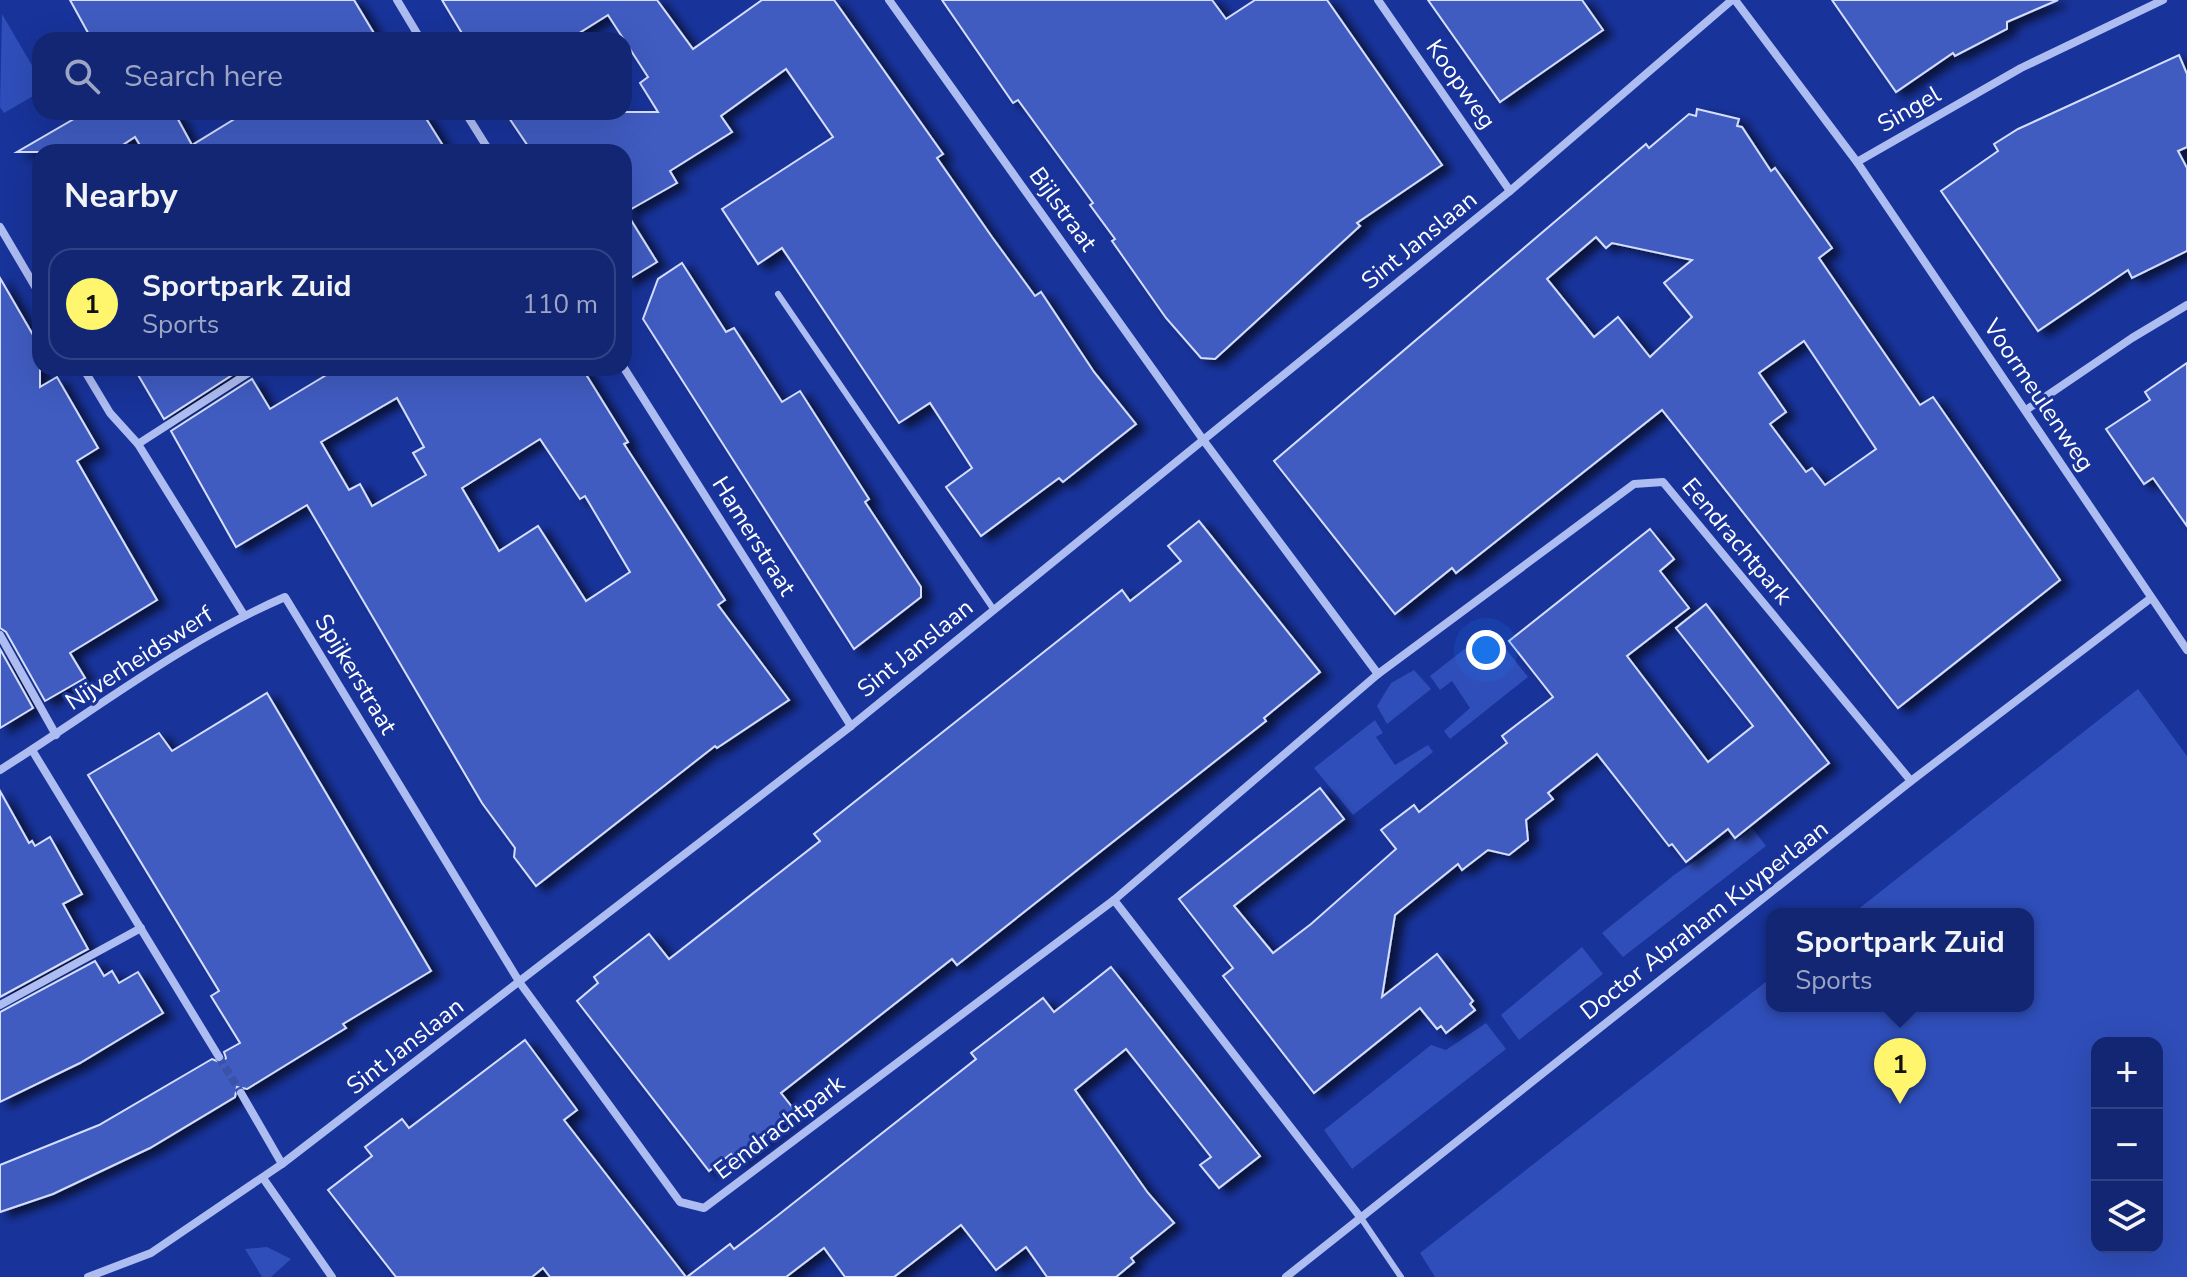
<!DOCTYPE html>
<html lang="en">
<head>
<meta charset="utf-8">
<style>
  body { margin:0; font-family:"Nunito Sans",sans-serif; background:#1f327c; color:#f1f3f6 }
  .controls { position:absolute; right:24px; bottom:24px; display:grid; overflow:hidden; border-radius:16px; box-shadow:0 8px 32px #0002 }
  .controls button { width:72px; height:72px; display:grid; place-items:center; padding:0; border:0; border-bottom:2px solid #314386; background:#122674; color:#f1f3f6; font:40px sans-serif }
  .you { position:absolute; left:1486px; top:650px; width:28px; height:28px; margin:-20px; border:6px solid #fff; border-radius:50%; background:#1a73e8; box-shadow:0 0 0 12px #1a73e833 }
  .badge { display:grid; place-items:center; width:52px; height:52px; border-radius:50%; background:#fff66e; color:#111; font-size:26px; font-weight:700 }
  .pin { position:absolute; translate:-50% -66px; filter:drop-shadow(0 2px 4px #0008) }
  .pin::after { content:''; position:absolute; top:42px; width:28px; height:24px; background:inherit; clip-path:polygon(0 0,100% 0,50% 100%) }
  .popup { position:absolute; left:1766px; top:908px; width:268px; height:104px; box-sizing:border-box; display:grid; place-content:center; border-radius:16px; background:#122674; filter:drop-shadow(0 2px 6px #0005); font-size:26px; white-space:nowrap; color:#9ca5c5 }
  .popup b { font-size:30px; color:#f1f3f6 }
  .popup::after { content:''; position:absolute; left:50%; top:100%; margin-left:-16px; border:16px solid transparent; border-top-color:#122674 }
  .list { margin:0; padding:0; list-style:none }
  h2 { display:flex; justify-content:space-between; align-items:center; height:104px; margin:0; padding:0 32px; font-size:34px }
  h2 small { font-size:26px; font-weight:400; color:#9ca5c5 }
  .list li { display:grid; grid-template-columns:52px 1fr auto; gap:24px; align-items:center; box-sizing:border-box; height:112px; margin:0 16px 16px; padding:0 16px; border:2px solid #314386; border-radius:24px }
  .list b { display:block; font-size:30px; white-space:nowrap }
  .list p { margin:0; font-size:26px; white-space:nowrap; color:#9ca5c5 }
  .list em { font-size:26px; font-style:normal; color:#9ca5c5 }
  .icon { flex:none; width:44px; height:44px; fill:none; stroke:currentColor; stroke-width:2; stroke-linecap:round; stroke-linejoin:round }
  .map { position:relative; flex:none; width:2187px; height:1277px; overflow:hidden }
  .search { position:absolute; background:#122674; box-shadow:0 8px 32px #0002; left:32px; top:32px; width:600px; height:88px; display:flex; align-items:center; gap:20px; box-sizing:border-box; padding:0 28px; border-radius:24px; color:#9ca5c5; font-size:30px }
  .panel { position:absolute; background:#122674; box-shadow:0 8px 32px #0002; left:32px; top:144px; width:600px; height:232px; border-radius:24px }
  .map>svg:first-child { display:block }
</style>
</head>
<body>
<div class="map">
<svg width="2187" height="1277" viewBox="0 0 2187 1277">
  <defs>
    <filter id="shadow"><feDropShadow dx="9" dy="5" stdDeviation="4" flood-color="#0009"/></filter>
  </defs>
  <rect width="100%" height="100%" fill="#18339a"/>
  <g fill="#2f4eb9" fill-rule="evenodd">
    <polygon points="2,14 40,79 40,92 4,113 0,107"/>
    <polygon points="1490,629 1528,677 1450,739 1444,731 1470,708 1452,681 1440,690 1430,676"/>
    <polygon points="1414,670 1431,689 1387,724 1377,706 1391,683"/>
    <path d="M2138 689 2187 756V1277H1435L1420 1253 1772 977V1006H2028V914H1852ZM2097 1043H2157V1247H2097Z"/>
    <polygon points="1375,720 1383,733 1376,737 1395,765 1428,745 1433,752 1353,815 1314,768"/>
    <polygon points="1752,828 1766,846 1623,957 1602,933 1674,875 1732,836 1737,841"/>
    <polygon points="1582,947 1603,974 1519,1040 1501,1015"/>
    <polygon points="1486,1023 1506,1049 1352,1169 1324,1130 1431,1045 1446,1050"/>
    <polygon points="267,1247 291,1259 271,1277 262,1277 245,1249"/>
  </g>
  <g fill="#415cc1" stroke="#d5defc" stroke-width="2" fill-rule="evenodd" filter="url(#shadow)">
    <polygon points="70,0 354,0 378,40 92,40"/>
    <polygon points="442,0 657,0 693,49 762,0 834,0 943,154 937,158 992,237 1035,296 1041,292 1094,372 1136,424 1063,482 1059,478 981,536 946,487 972,468 930,403 899,423 782,248 758,264 722,209 833,137 786,69 721,116 732,132 670,171 677,183 626,212 657,262 624,282 624,152 532,152 505,112 658,112 640,83 648,77 608,15 568,40 466,40"/>
    <polygon points="942,0 1212,0 1226,19 1255,0 1327,0 1442,165 1357,223 1360,226 1215,359 1201,358 1166,318 1112,241 1115,239 1090,205 1093,203 1018,100 1013,103"/>
    <polygon points="1428,0 1582,0 1603,30 1500,102"/>
    <polygon points="1832,0 2058,0 2007,22 2007,29 1955,56 1953,53 1896,92"/>
    <polygon points="2179,55 2187,74 2187,147 2178,151 2187,168 2187,251 2132,278 2128,270 2038,331 1941,191 1998,151 1994,144 2018,129"/>
    <path d="M1697 109 1739 119 1737 126 1742 127 1771 171 1775 168 1832 248 1819 258 1920 405 1933 397 2060 580 1898 708 1662 410 1456 573 1452 568 1395 614 1274 461 1646 144 1649 148 1689 114 1696 116ZM1596 237 1606 248 1612 243 1692 260 1664 283 1692 317 1650 357 1618 317 1594 337 1547 279ZM1804 341 1876 449 1825 485 1812 468 1806 472 1770 424 1786 412 1759 373Z"/>
    <polygon points="86,112 174,112 192,145 246,112 422,112 447,152 144,152 135,137 112,152 17,152"/>
    <polygon points="682,263 726,332 734,328 782,402 800,391 869,499 865,502 921,587 921,597 854,649 643,319 658,279"/>
    <polygon points="0,278 40,347 40,387 57,377 98,448 77,461 157,600 70,653 85,678 45,701 6,632 0,628"/>
    <polygon points="2187,363 2187,526 2153,478 2144,484 2106,429 2150,400 2145,392"/>
    <polygon points="134,368 243,368 164,419"/>
    <path d="M338 368H582L628 442 624 444 725 600 718 605 789 700 717 748 715 746 536 886 514 857 515 848 482 803 307 505 236 547 171 431 252 379 270 409ZM397 398 424 447 413 453 426 475 372 506 360 484 349 490 321 442ZM540 439 580 499 585 496 630 572 586 601 538 526 499 551 462 488Z"/>
    <polygon points="1199,521 1320,672 1264,718 1266,721 957,965 952,959 781,1093 796,1112 736,1160 731,1154 709,1171 577,1001 598,983 594,977 649,934 669,959 820,841 814,834 1122,590 1130,601 1181,561 1168,546"/>
    <polygon points="1650,529 1674,559 1660,571 1689,608 1627,656 1708,762 1753,726 1676,628 1706,604 1829,763 1735,838 1728,829 1686,862 1672,844 1669,846 1597,754 1548,793 1553,799 1526,820 1528,840 1509,855 1488,850 1462,870 1458,864 1395,915 1382,997 1437,954 1473,1001 1470,1004 1475,1010 1446,1033 1441,1026 1437,1029 1420,1008 1314,1093 1223,976 1233,968 1179,899 1320,788 1344,819 1234,906 1273,953 1311,924 1396,849 1381,830 1414,805 1419,812 1507,743 1502,736 1553,697 1509,641"/>
    <polygon points="0,649 33,708 0,728"/>
    <polygon points="267,693 431,971 343,1024 346,1028 247,1089 237,1087 235,1097 150,1148 53,1194 0,1212 0,1165 99,1125 212,1059 222,1063 226,1058 224,1052 240,1043 211,996 219,991 88,775 159,733 172,751"/>
    <polygon points="0,791 29,843 32,841 35,846 50,837 82,894 63,904 88,949 0,997"/>
    <polygon points="95,961 104,976 112,971 119,983 138,972 163,1013 80,1063 0,1102 0,1012"/>
    <polygon points="1111,967 1260,1156 1219,1188 1200,1165 1211,1157 1126,1049 1075,1090 1148,1193 1174,1223 1131,1258 1134,1262 1116,1277 1047,1277 1026,1247 996,1270 961,1225 894,1277 845,1277 824,1248 786,1277 687,1277 730,1244 734,1249 777,1216 976,1059 971,1053 1043,998 1054,1012"/>
    <polygon points="525,1040 577,1110 564,1120 686,1277 550,1277 543,1268 532,1277 396,1277 328,1190 372,1156 365,1147 402,1119 409,1128"/>
  </g>
  <g fill="none" stroke-linecap="round" stroke-linejoin="round">
    <polyline stroke="#3b52a9" stroke-width="8" stroke-dasharray="8 4" stroke-linecap="butt" points="219,1057 241,1093"/>
    <g stroke="#adbcf1" stroke-width="6">
      <polyline points="778,294 994,610"/>
      <polyline points="1361,1218 1401,1277"/>
    </g>
    <g stroke="#adbcf1" stroke-width="8">
      <polyline points="397,0 421,40"/>
      <polyline points="889,0 1204,441 1378,674"/>
      <polyline points="1378,0 1510,191"/>
      <polyline points="1735,0 1857,162 2187,650"/>
      <polyline points="465,112 490,152"/>
      <polyline points="1857,162 2021,68 2163,0"/>
      <polyline points="0,227 40,295"/>
      <polyline points="83,368 110,413 138,444 256,368"/>
      <polyline points="624,368 851,726"/>
      <polyline points="2026,410 2132,338 2187,305"/>
      <polyline points="138,444 244,615"/>
      <polyline points="0,635 56,735"/>
      <polyline points="32,750 219,1057"/>
      <path d="M0 770C94 711 183 641 285 597L520 983 680 1202 704 1208 1114 900 1378 674 1634 484 1663 482 1911 781"/>
      <polyline points="1114,900 1361,1218"/>
      <polyline points="0,1005 141,928"/>
      <polyline points="241,1093 282,1164"/>
      <polyline points="263,1178 332,1277"/>
      <polyline points="88,1277 151,1253 282,1164 851,726 1510,191 1732,0"/>
      <polyline points="1286,1277 1911,781 2151,598"/>
    </g>
  </g>
  <g text-anchor="middle" stroke-width="6" stroke-linejoin="round" paint-order="stroke">
    <g font-size="24" fill="#fff" stroke="#18339a">
      <text transform="translate(1461 84) rotate(55)" y="8">Koopweg</text>
      <text transform="translate(1909 109) rotate(-30)" y="8">Singel</text>
      <text transform="translate(1063 209) rotate(54)" y="8">Bijlstraat</text>
      <text transform="translate(1419 240) rotate(-39)" y="8">Sint Janslaan</text>
      <text transform="translate(2039 395) rotate(56)" y="8">Voormeulenweg</text>
      <text transform="translate(754 536) rotate(58)" y="8">Hamerstraat</text>
      <text transform="translate(1737 541) rotate(50)" y="8">Eendrachtpark</text>
      <text transform="translate(915 648) rotate(-39)" y="8">Sint Janslaan</text>
      <text transform="translate(139 658) rotate(-33)" y="8">Nijverheidswerf</text>
      <text transform="translate(356 674) rotate(59)" y="8">Spijkerstraat</text>
      <text transform="translate(1704 920) rotate(-38)" y="8">Doctor Abraham Kuyperlaan</text>
      <text transform="translate(405 1046) rotate(-38)" y="8">Sint Janslaan</text>
      <text transform="translate(779 1127) rotate(-37)" y="8">Eendrachtpark</text>
    </g>
  </g>
</svg>
<div class="controls">
<button>+</button>
<button>−</button>
<button><svg class="icon" aria-label="layers" viewBox="0 0 24 24"><path d="M12 4l9 5-9 5-9-5zM3 14l9 5 9-5"/></svg></button>
</div>
<div class="you"></div>
<div class="pin badge" style="left:1900px;top:1104px">1</div>
<div class="popup"><b>Sportpark Zuid</b>Sports</div>
<div class="search"><svg class="icon" aria-label="search" viewBox="0 0 24 24"><circle cx="10" cy="10" r="6"/><path d="M15 15l6 6"/></svg>Search here</div>
<section class="panel">
<h2>Nearby<small></small></h2>
<ul class="list">
<li><span class="badge">1</span><div><b>Sportpark Zuid</b><p>Sports</p></div><em>110 m</em></li>
</ul>
</section>
</div>
</body>
</html>
